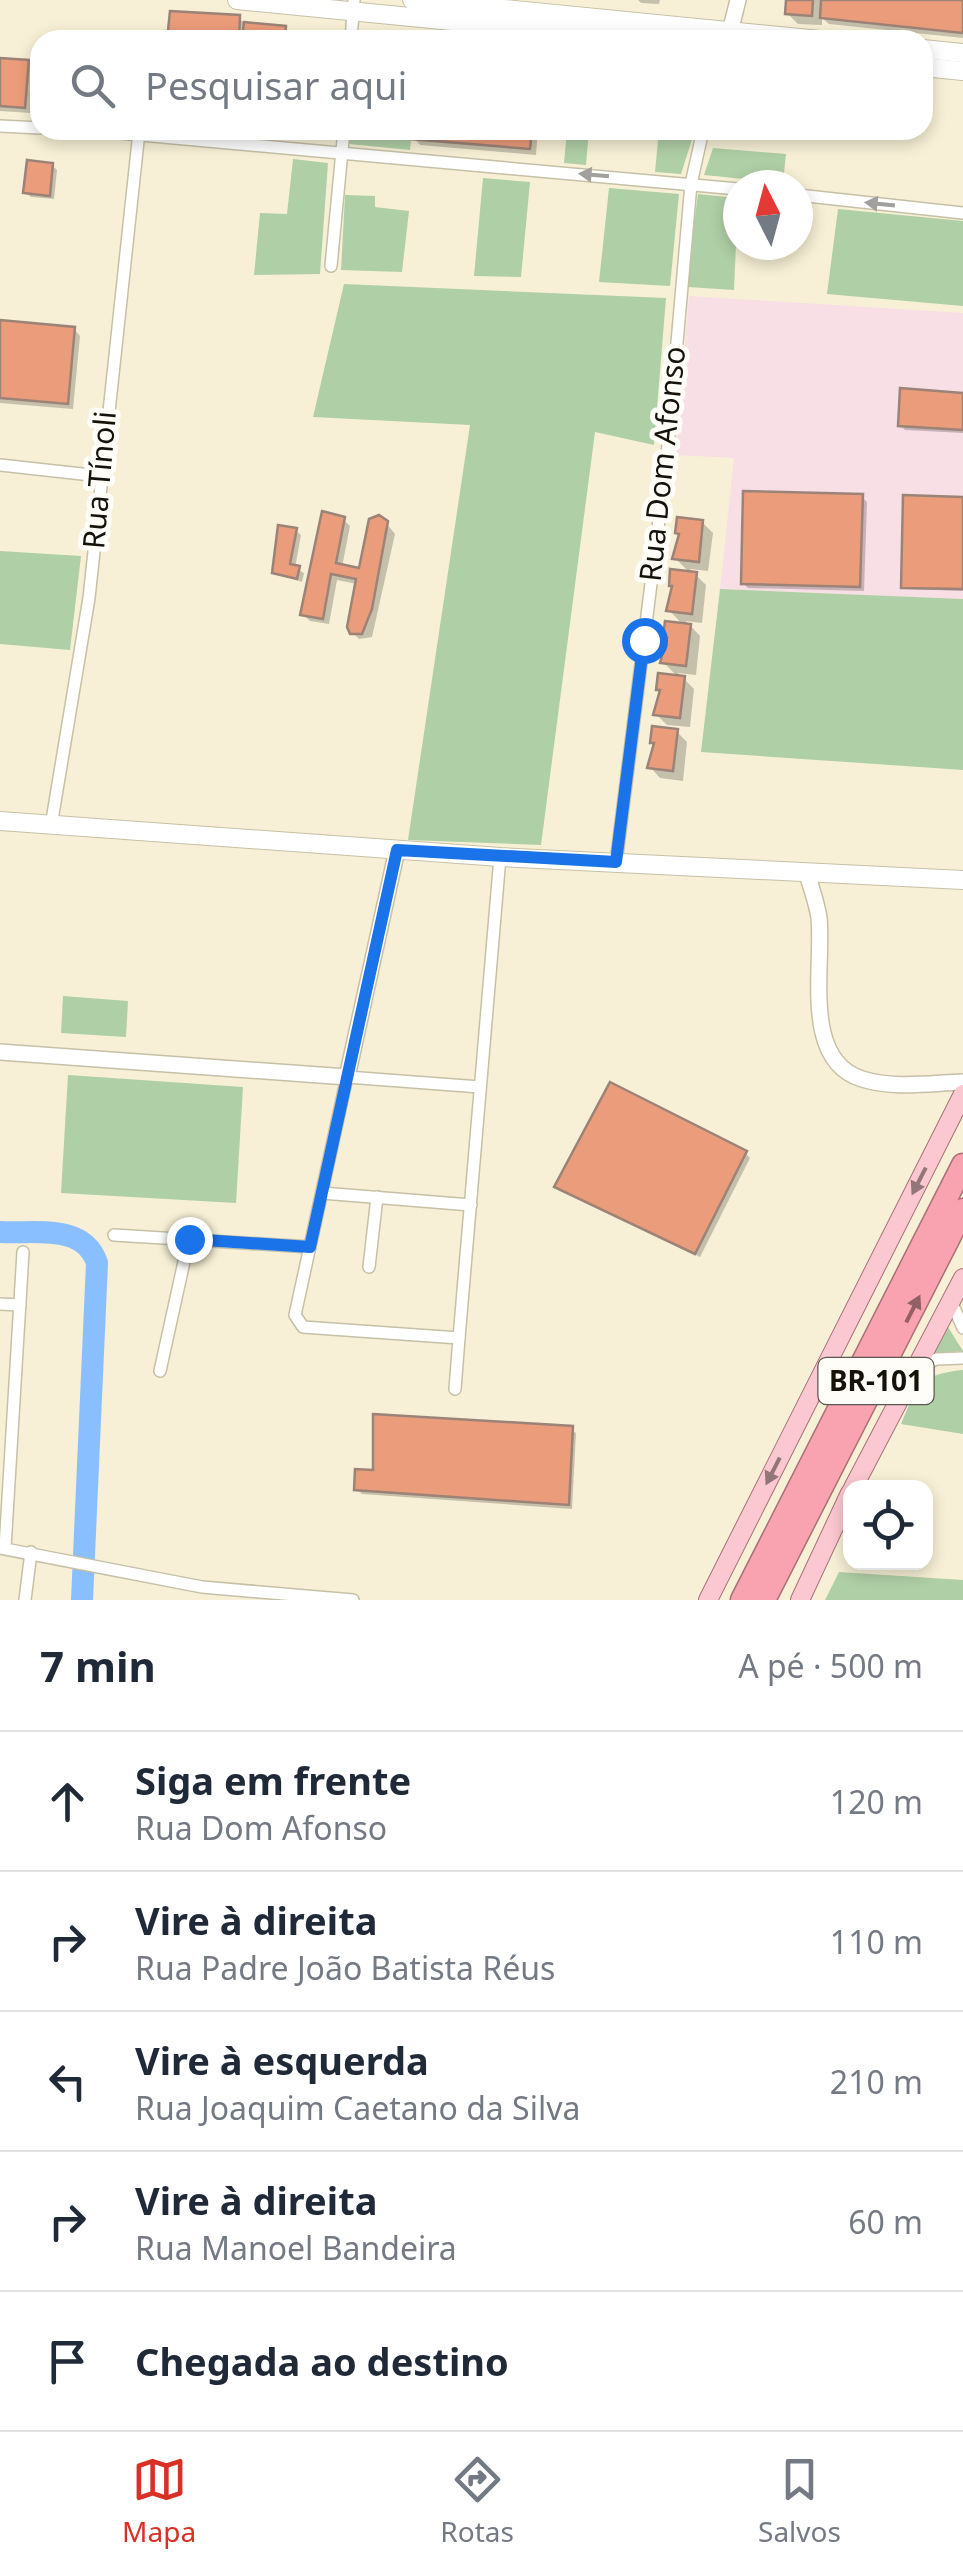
<!DOCTYPE html>
<html lang="pt">
<head>
<meta charset="utf-8">
<style>
  body { margin:0; font-family:"Noto Sans",sans-serif; background:#f2f2f3; color:#1f2937 }
  .controls { position:absolute; right:30px; bottom:30px; display:grid; overflow:hidden; border-radius:20px; box-shadow:0 5px 15px #0003 }
  .controls button { width:90px; height:90px; display:grid; place-items:center; padding:0; border:0; border-bottom:2px solid #e0e1e3; background:#fff; color:#1f2937; font:50px sans-serif }
  .compass { position:absolute; left:723px; top:170px; width:90px; height:90px; border-radius:50%; background:#fff; box-shadow:0 5px 15px #0003; rotate:354deg }
  .stop { position:absolute; width:30px; height:30px; margin:-22px; border:8px solid #1a73e8; border-radius:50%; background:#fff }
  .stop.end { background:#1a73e8; border-color:#fff; box-shadow:0 2px 10px #0008 }
  .list { margin:0; padding:0; list-style:none }
  h2 { display:flex; justify-content:space-between; align-items:center; height:130px; margin:0; padding:0 40px; font-size:42px }
  h2 small { font-size:32px; font-weight:400; color:#747a83 }
  .list li { display:grid; grid-template-columns:65px 1fr auto; gap:30px; align-items:center; box-sizing:border-box; height:140px; padding:0 40px; border-top:2px solid #e0e1e3 }
  .list b { display:block; font-size:38px; white-space:nowrap }
  .list p { margin:0; font-size:32px; white-space:nowrap; color:#747a83 }
  .list em { font-size:32px; font-style:normal; color:#747a83 }
  .icon { flex:none; width:55px; height:55px; fill:none; stroke:currentColor; stroke-width:2; stroke-linecap:round; stroke-linejoin:round }
  .map { position:relative; flex:none; width:963px; height:1600px; overflow:hidden }
  .search { position:absolute; background:#fff; box-shadow:0 5px 15px #0003; left:30px; right:30px; top:30px; height:110px; display:flex; align-items:center; gap:25px; box-sizing:border-box; padding:0 35px; border-radius:30px; color:#747a83; font-size:38px }
  .sheet { height:830px; background:#fff }
  nav { display:flex; justify-content:space-around; align-items:center; box-sizing:border-box; height:140px; border-top:2px solid #e0e1e3; background:#fff; font-size:28px; color:#747a83 }
  nav a { display:grid; justify-items:center; gap:5px }
  nav .on { color:#d93025 }
  .map>svg:first-child { display:block }
</style>
</head>
<body>
<div class="map">
<svg width="963" height="1600" viewBox="0 0 963 1600">
  <rect width="100%" height="100%" fill="#f7f0d6"/>
  <polygon fill="#f8dee5" points="689,296 963,313 963,599 720,589 734,458 676,455"/>
  <g fill="#afcfa6">
    <polygon points="351,130 412,130 410,150 349,144"/>
    <polygon points="567,130 589,130 586,165 564,163"/>
    <polygon points="659,130 695,130 681,174 655,172"/>
    <polygon points="713,148 786,154 783,183 704,175"/>
    <polygon points="293,159 328,163 320,274 254,275 260,213 287,214"/>
    <polygon points="483,178 530,182 521,277 474,276"/>
    <polygon points="609,188 679,194 670,286 599,282"/>
    <polygon points="698,194 738,198 734,290 688,287 686,283"/>
    <polygon points="345,195 375,196 375,207 409,211 402,272 341,270"/>
    <polygon points="838,209 963,221 963,306 827,294"/>
    <polygon points="344,284 666,298 654,445 595,432 541,845 408,840 470,425 313,417"/>
    <polygon points="0,551 81,556 70,650 0,644"/>
    <polygon points="720,589 963,599 963,770 701,752"/>
    <polygon points="63,996 128,1001 126,1037 61,1033"/>
    <polygon points="68,1075 243,1087 236,1203 61,1193"/>
    <polygon points="946,1324 963,1351 932,1353"/>
    <path d="M963 1370V1434L901 1424C917 1386 920 1374 963 1370Z"/>
    <polygon points="839,1572 963,1580 963,1600 825,1600"/>
  </g>
  <g fill="#0003">
    <polygon points="638,0 660,0 659,4 641,3"/>
    <polygon points="788,0 963,0 963,38 829,24 822,18 822,25 798,24 787,13"/>
    <polygon points="239,18 244,23 285,29 289,40 170,40"/>
    <polygon points="0,61 27,62 34,69 31,113 0,111"/>
    <polygon points="414,130 538,130 536,155 420,145 414,138"/>
    <polygon points="52,165 57,170 54,199 31,197 26,193"/>
    <polygon points="0,322 74,329 80,336 73,409 0,403"/>
    <polygon points="963,395 963,433 905,430 900,425"/>
    <polygon points="862,497 867,502 864,591 748,588 743,583"/>
    <polygon points="963,499 963,591 906,589 903,587"/>
    <polygon points="382,518 395,534 372,637 359,639 352,632 357,584 337,580 329,624 310,621 303,614 343,519 350,526 342,567 360,570"/>
    <polygon points="702,522 713,533 708,571 690,569 706,585 702,623 686,621 700,636 696,675 678,673 694,689 690,727 667,725 656,714 679,678 663,662 683,625 669,610 691,574 675,558"/>
    <polygon points="296,531 301,535 295,568 304,573 302,582 275,572"/>
    <polygon points="677,732 687,742 683,781 660,778 650,767"/>
    <polygon points="746,1154 750,1158 700,1257 558,1186"/>
    <polygon points="571,1429 576,1433 572,1509 362,1494 357,1489 375,1473"/>
  </g>
  <g fill="none" stroke-linecap="round" stroke-linejoin="round">
    <path stroke="#89bffe" stroke-width="22" d="M0 1232C34 1234 84 1223 97 1263L82 1600"/>
  </g>
  <g fill="#eb9c7a" stroke="#9c8378" stroke-width="2.5">
    <polygon points="786,0 813,0 812,16 785,14"/>
    <polygon points="821,0 963,0 963,33 820,18"/>
    <polygon points="170,11 240,15 239,40 167,40"/>
    <polygon points="244,22 286,26 285,40 242,40"/>
    <polygon points="0,58 29,60 25,108 0,106"/>
    <polygon points="412,130 532,130 530,149 411,139"/>
    <polygon points="27,160 53,163 50,196 23,193"/>
    <polygon points="0,320 75,327 68,404 0,398"/>
    <polygon points="900,388 963,393 963,430 898,426"/>
    <polygon points="743,491 863,494 860,587 741,584"/>
    <polygon points="903,495 963,497 963,589 901,588"/>
    <polygon points="322,511 345,517 336,563 359,568 369,519 379,515 388,521 372,609 362,634 350,634 347,627 356,579 331,574 323,619 300,615"/>
    <polygon points="677,517 703,520 699,562 672,559 679,534 675,533"/>
    <polygon points="278,525 297,528 290,564 300,566 297,579 272,573"/>
    <polygon points="670,569 697,572 692,614 666,611 672,586 669,586"/>
    <polygon points="665,621 691,624 686,666 660,663 667,638 663,637"/>
    <polygon points="658,673 685,676 680,718 653,715 660,690 656,690"/>
    <polygon points="652,726 678,729 673,771 647,768 654,743 650,743"/>
    <polygon points="610,1082 747,1151 695,1254 554,1187"/>
    <polygon points="373,1414 573,1426 569,1505 354,1490 355,1469 373,1470"/>
  </g>
  <g fill="none" stroke-linecap="round" stroke-linejoin="round">
    <g stroke="#c6c0a7" stroke-width="14">
      <g id="minor">
        <polyline points="351,40 354,0"/>
        <polyline points="0,126 40,128"/>
        <polyline points="86,130 738,189"/>
        <polyline points="798,195 963,213"/>
        <polyline points="331,266 344,130"/>
        <polyline points="0,465 100,476"/>
        <polyline points="51,826 89,598 139,132"/>
        <polyline points="616,863 667,456 691,184 703,130"/>
        <polyline points="480,1087 347,1077 295,1315 303,1327 459,1338 500,857"/>
        <polyline points="322,1193 471,1205"/>
        <polyline points="114,1235 310,1247"/>
        <polyline points="369,1267 377,1197"/>
        <polyline points="951,1301 963,1328"/>
        <polyline points="0,1304 20,1305"/>
        <polyline points="919,1368 936,1359 963,1358"/>
        <polyline points="160,1371 189,1239"/>
        <polyline points="455,1389 459,1338"/>
        <polyline points="0,1548 202,1587 353,1600"/>
        <polyline points="5,1548 23,1252"/>
        <polyline points="25,1600 31,1552"/>
      </g>
    </g>
    <g stroke="#c6c0a7" stroke-width="18">
      <g id="tertiary">
        <polyline points="728,40 738,0"/>
        <path d="M807 873C811 888 817 903 819 918 824 966 801 1060 862 1079 894 1089 931 1083 963 1082"/>
        <polyline points="0,1052 347,1077 397,850"/>
      </g>
    </g>
    <g stroke="#c6c0a7" stroke-width="20">
      <g id="secondary">
        <polyline points="237,0 646,40"/>
        <polyline points="412,0 820,40"/>
        <polyline points="923,49 963,53"/>
        <polyline points="923,67 963,71"/>
        <polyline points="0,821 500,857 963,880"/>
      </g>
    </g>
    <g stroke="#a97076" stroke-width="20">
      <g id="primary">
        <polyline points="853,1488 963,1278"/>
        <polyline points="708,1600 963,1094"/>
        <polyline points="800,1600 850,1493"/>
      </g>
    </g>
    <g stroke="#a97076" stroke-width="25">
      <g id="motorway">
        <polyline points="742,1600 963,1165"/>
        <polyline points="764,1600 963,1210"/>
      </g>
    </g>
    <use href="#minor" stroke="#fff" stroke-width="11"/>
    <use href="#tertiary" stroke="#fff" stroke-width="15"/>
    <use href="#secondary" stroke="#fff" stroke-width="18"/>
    <use href="#primary" stroke="#fbc7d0" stroke-width="18"/>
    <use href="#motorway" stroke="#f9a2b0" stroke-width="22"/>
  </g>
  <defs><path id="oneway-solid" d="M-6-.8H1V-3.2L6.5 0L1 3.2V.8H-6Z" transform="scale(2.5)"/></defs>
  <g fill="#a1a09d">
    <use href="#oneway-solid" transform="translate(594 175) rotate(-175)"/>
    <use href="#oneway-solid" transform="translate(880 204) rotate(-174)"/>
  </g>
  <g fill="#937676">
    <use href="#oneway-solid" transform="translate(919 1181) rotate(117)"/>
    <use href="#oneway-solid" transform="translate(773 1471) rotate(117)"/>
  </g>
  <use fill="#926165" href="#oneway-solid" transform="translate(913 1309) rotate(-63)"/>
  <g fill="none" stroke-linecap="round" stroke-linejoin="round">
    <polyline stroke="#1a73e8" stroke-width="12" points="189,1239 310,1247 397,850 616,862 644,640"/>
  </g>
  <g text-anchor="middle" stroke-width="10" stroke-linejoin="round" paint-order="stroke">
    <rect fill="#fefdf8" stroke="#5a5851" stroke-width="2.5" x="818.5" y="1358" width="115" height="46" rx="8"/>
    <g font-size="28" font-weight="bold" fill="#141209">
      <text x="876" y="1391">BR-101</text>
    </g>
    <g font-size="30" fill="#141209" stroke="#fefdf8">
      <text transform="translate(663 464) rotate(-84)" y="10">Rua Dom Afonso</text>
      <text transform="translate(100 480) rotate(-85)" y="10">Rua Tínoli</text>
    </g>
  </g>
</svg>
<div class="controls">
<button><svg class="icon" aria-label="locate" viewBox="0 0 24 24"><circle cx="12" cy="12" r="6"/><path d="M12 2v4M12 18v4M2 12h4M18 12h4"/></svg></button>
</div>
<svg class="compass" viewBox="-18 -18 36 36"><path d="M0-13l5 13h-10z" fill="#e53935"/><path d="M0 13l5-13h-10z" fill="#747a83"/></svg>
<div class="stop" style="left:644px;top:640px"></div>
<div class="stop end" style="left:189px;top:1239px"></div>
<div class="search"><svg class="icon" aria-label="search" viewBox="0 0 24 24"><circle cx="10" cy="10" r="6"/><path d="M15 15l6 6"/></svg>Pesquisar aqui</div>
</div>
<section class="sheet">
<h2>7 min<small>A pé · 500 m</small></h2>
<ul class="list">
<li><svg class="icon" aria-label="ahead" viewBox="0 0 24 24"><path d="M12 20V5M6 11l6-6 6 6"/></svg><div><b>Siga em frente</b><p>Rua Dom Afonso</p></div><em>120 m</em></li>
<li><svg class="icon" aria-label="right" viewBox="0 0 24 24"><path d="M7 20v-9h11M14 6l5 5-5 5"/></svg><div><b>Vire à direita</b><p>Rua Padre João Batista Réus</p></div><em>110 m</em></li>
<li><svg class="icon" aria-label="left" viewBox="0 0 24 24"><path d="M17 20v-9H6M10 6l-5 5 5 5"/></svg><div><b>Vire à esquerda</b><p>Rua Joaquim Caetano da Silva</p></div><em>210 m</em></li>
<li><svg class="icon" aria-label="right" viewBox="0 0 24 24"><path d="M7 20v-9h11M14 6l5 5-5 5"/></svg><div><b>Vire à direita</b><p>Rua Manoel Bandeira</p></div><em>60 m</em></li>
<li><svg class="icon" aria-label="arrive" viewBox="0 0 24 24"><path d="M6 21V4h12l-3 4 3 4H6"/></svg><div><b>Chegada ao destino</b></div></li>
</ul>
</section>
<nav>
<a class="on"><svg class="icon" aria-label="map" viewBox="0 0 24 24"><path d="M3 6l6-2 6 2 6-2v14l-6 2-6-2-6 2zM9 4v14M15 6v14"/></svg>Mapa</a>
<a><svg class="icon" aria-label="directions" viewBox="0 0 24 24"><path d="M12 3l9 9-9 9-9-9zM9 14v-3h6M13 9l2 2-2 2"/></svg>Rotas</a>
<a><svg class="icon" aria-label="saved" viewBox="0 0 24 24"><path d="M7 4h10v16l-5-4-5 4z"/></svg>Salvos</a>
</nav>
</body>
</html>
